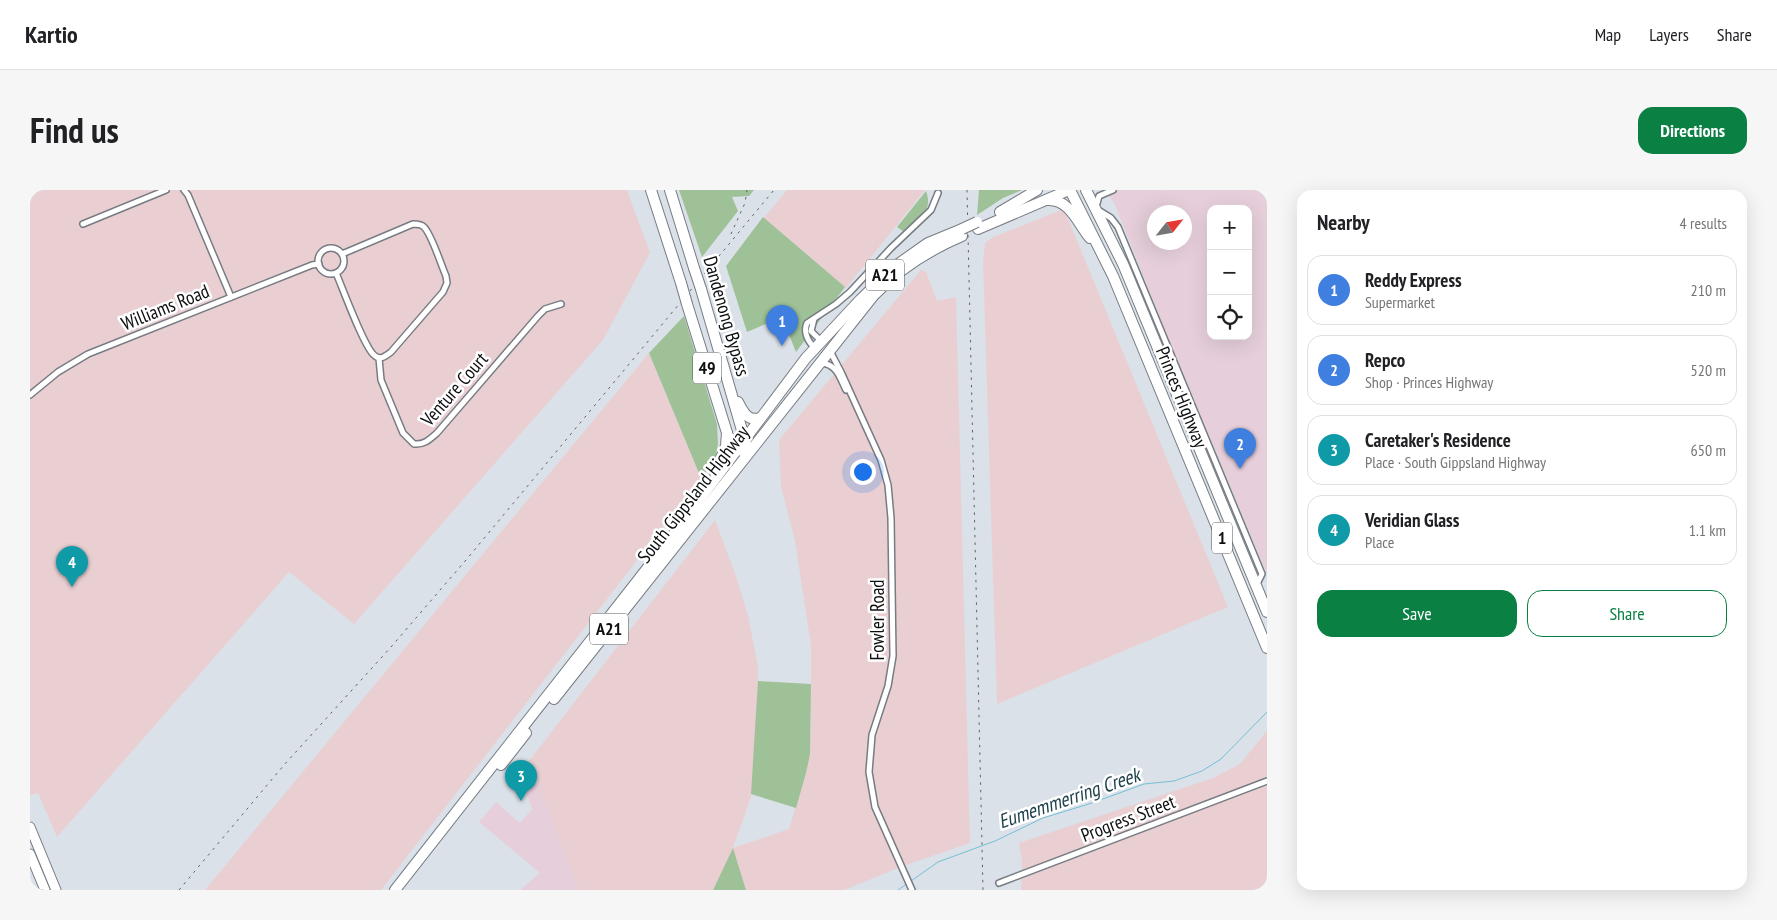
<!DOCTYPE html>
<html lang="en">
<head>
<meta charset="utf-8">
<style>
  body { margin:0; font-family:"PT Sans Narrow",sans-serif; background:#f6f6f6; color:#202124 }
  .controls { position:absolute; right:15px; top:15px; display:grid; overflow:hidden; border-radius:10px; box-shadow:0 5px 20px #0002 }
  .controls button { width:45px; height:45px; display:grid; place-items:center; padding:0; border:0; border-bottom:1px solid #e0e0e0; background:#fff; color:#202124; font:25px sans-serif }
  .compass { position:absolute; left:1117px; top:15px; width:45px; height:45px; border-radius:50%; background:#fff; box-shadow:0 5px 20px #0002; rotate:59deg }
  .you { position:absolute; left:832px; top:281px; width:18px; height:18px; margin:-12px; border:4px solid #fff; border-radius:50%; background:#1a73e8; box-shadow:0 0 0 8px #1a73e833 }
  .badge { display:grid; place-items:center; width:32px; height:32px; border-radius:50%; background:#0b8043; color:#fff; font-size:16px; font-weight:700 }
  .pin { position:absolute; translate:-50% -41px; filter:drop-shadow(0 1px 2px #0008) }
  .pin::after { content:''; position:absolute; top:26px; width:18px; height:15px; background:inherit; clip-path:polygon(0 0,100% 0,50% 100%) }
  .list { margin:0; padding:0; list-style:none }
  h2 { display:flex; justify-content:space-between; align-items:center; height:65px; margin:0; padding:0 20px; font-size:21px }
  h2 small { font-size:16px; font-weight:400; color:#757577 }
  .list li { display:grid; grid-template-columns:32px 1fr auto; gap:15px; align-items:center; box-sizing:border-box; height:70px; margin:0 10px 10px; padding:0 10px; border:1px solid #e0e0e0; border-radius:15px }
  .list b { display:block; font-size:19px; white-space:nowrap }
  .list p { margin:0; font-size:16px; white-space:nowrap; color:#757577 }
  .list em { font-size:16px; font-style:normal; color:#757577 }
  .actions { display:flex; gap:10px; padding:15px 20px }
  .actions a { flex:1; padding:11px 0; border:1px solid #0b8043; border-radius:15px; text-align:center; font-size:18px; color:#0b8043 }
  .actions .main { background:#0b8043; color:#fff }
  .icon { flex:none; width:28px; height:28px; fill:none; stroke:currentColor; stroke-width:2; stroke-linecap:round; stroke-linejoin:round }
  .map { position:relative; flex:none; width:1237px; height:700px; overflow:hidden; border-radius:15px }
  header { display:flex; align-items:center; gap:30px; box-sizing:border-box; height:70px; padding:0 25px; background:#fff; border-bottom:1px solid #e0e0e0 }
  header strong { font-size:24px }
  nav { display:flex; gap:28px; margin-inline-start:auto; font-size:18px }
  .intro { display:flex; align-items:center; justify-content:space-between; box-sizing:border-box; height:120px; padding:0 30px }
  h1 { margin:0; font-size:35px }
  .button { padding:12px 22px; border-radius:15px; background:#0b8043; color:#fff; font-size:18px; font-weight:700 }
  main { display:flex; gap:30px; padding:0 30px }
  aside { flex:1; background:#fff; border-radius:15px; box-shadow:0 5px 20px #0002 }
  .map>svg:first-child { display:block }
</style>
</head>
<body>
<header>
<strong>Kartio</strong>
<nav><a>Map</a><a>Layers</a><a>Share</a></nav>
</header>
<div class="intro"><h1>Find us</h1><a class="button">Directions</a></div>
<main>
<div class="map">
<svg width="1237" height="700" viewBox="0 0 1237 700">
  <rect width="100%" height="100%" fill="#dbe1e8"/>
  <g fill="#e6cfdb" fill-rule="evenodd">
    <path d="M1076 0H1237V384L1140 153 1085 15ZM1181 19H1218V146H1181ZM1124 22H1154V52H1124Z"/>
    <polygon points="499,571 549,700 490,700 510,683 449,632 466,612 490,633 502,619 489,583"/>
  </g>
  <g fill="#e9cfd2">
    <polygon points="0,0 597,0 620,63 573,150 324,434 259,382 27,647 8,603 0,605"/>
    <polygon points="757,0 895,0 816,98 733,29"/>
    <polygon points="1034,19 1198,417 967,514 953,72 955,53 963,47"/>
    <polygon points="891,80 896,82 907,111 926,107 940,653 876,675 814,700 716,700 703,659 683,700 549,700 499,571 685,330 706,386 718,425 728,477 728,508 721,607 703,658 759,639 776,583 781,539 781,456 765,351 751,296 749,250"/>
    <polygon points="619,163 671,288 351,700 175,700"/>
    <polygon points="1237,541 1237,700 991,700 992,670 989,653 1183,588 1210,574"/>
  </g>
  <g fill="#9ec198">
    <polygon points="649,0 724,0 719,6 702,7 708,21 672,67"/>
    <polygon points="949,0 992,0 973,8 947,25"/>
    <path d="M896 1C904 22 888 29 874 42L867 37Z"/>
    <polygon points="733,27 815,97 766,162 752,127 717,142 696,76"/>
    <polygon points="654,126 687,234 688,254 685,270 671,288 619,163"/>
    <polygon points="728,491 781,494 780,564 776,583 766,618 721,604"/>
    <polygon points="703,658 716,700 683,700"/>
  </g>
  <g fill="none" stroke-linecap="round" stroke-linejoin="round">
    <g stroke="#75c0d5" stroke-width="1">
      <polyline points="881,691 908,672 965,651 1013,628 1062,613 1114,594 1144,591 1172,581 1191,569 1237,522"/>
      <polyline points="868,700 878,693"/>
    </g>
    <g stroke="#777c83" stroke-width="8">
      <g id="street">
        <polyline points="154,0 158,5 201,107"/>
        <polyline points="1066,17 1069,6 1083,0"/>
        <polyline points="1068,20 1081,28 1088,37 1232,384 1227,394"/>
        <polyline points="53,34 136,0"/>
        <circle cx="301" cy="71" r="13"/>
        <path d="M306 83C313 99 334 157 344 165 350 171 356 166 361 162L413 102 417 93 416 86C411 75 402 45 394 37 391 34 387 34 383 34L312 64"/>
        <polyline points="784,129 781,141 791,151"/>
        <path d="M785 158C778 152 773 142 777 133L806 114 820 102 861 58 901 20 908 3"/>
        <polyline points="800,161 811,182 851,270 858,295 861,328 863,466 858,496 842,545 839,582 845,617 882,700"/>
        <path d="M349 168 351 190 373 243 384 254C394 255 399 250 407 243L508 126 515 119 531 114"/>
        <path d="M791 173C807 174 810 188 816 200"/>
        <polyline points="0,205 28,182 58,164 282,75 289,74"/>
        <polyline points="969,693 1237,591"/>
      </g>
    </g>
    <g stroke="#777c83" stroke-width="11">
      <g id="primary">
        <polyline points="0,637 26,700"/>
        <polyline points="0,664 15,700"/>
      </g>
    </g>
    <g stroke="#777c83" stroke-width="12">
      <g id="highway">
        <polyline points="621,0 651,93"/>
        <polyline points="640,0 664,78"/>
        <polyline points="1040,0 1083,86 1237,458"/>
        <polyline points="1056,0 1093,74 1237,422"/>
        <path d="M1018 10C1040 9 1048 34 1060 48"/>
        <polyline points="970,22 1007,0"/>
        <polyline points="948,39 1039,0"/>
        <polyline points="671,99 716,254"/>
        <polyline points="657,114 698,246 703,253 712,261"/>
        <path d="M708 212C713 222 718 232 730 228"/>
        <polyline points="685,283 696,256 697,243"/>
        <path d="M524 509 844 105C869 79 899 60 932 46"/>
        <polyline points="471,575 496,543"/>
        <polyline points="365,700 634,357 776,168 830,110 864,77 898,53 932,39"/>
      </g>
    </g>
    <use href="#street" stroke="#fff" stroke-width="5"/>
    <use href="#primary" stroke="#fff" stroke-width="9"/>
    <use href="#highway" stroke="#fff" stroke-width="10"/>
    <g stroke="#5f6367" stroke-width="1" stroke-dasharray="2.5 5" stroke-linecap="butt">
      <polyline points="937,0 953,700"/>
      <polyline points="701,44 715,13 717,0"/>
      <polyline points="149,700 254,575 361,457 436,370 744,0"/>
    </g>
    <g stroke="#777c83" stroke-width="12" stroke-linecap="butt">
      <g id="highway-bridge">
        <polyline points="932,39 947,32"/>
        <polyline points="664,78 671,99"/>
        <polyline points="651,93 657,114"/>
      </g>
    </g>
    <use href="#highway-bridge" stroke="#fff" stroke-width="10"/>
  </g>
  <g text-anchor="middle" stroke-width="5" stroke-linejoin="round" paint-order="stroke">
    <g fill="#fff" stroke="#555658" stroke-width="1">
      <rect x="836" y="69.5" width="38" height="31" rx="4"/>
      <rect x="663" y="162.5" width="28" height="31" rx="4"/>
      <rect x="1182" y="332.5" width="20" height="31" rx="4"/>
      <rect x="560" y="423.5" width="38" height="31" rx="4"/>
    </g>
    <g font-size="18" font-weight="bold" fill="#0c0e10">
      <text x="855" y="91">A21</text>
      <text x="677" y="184">49</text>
      <text x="1192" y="354">1</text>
      <text x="579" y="445">A21</text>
    </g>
    <g font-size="19" fill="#0c0e10" stroke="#fff">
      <text transform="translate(135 117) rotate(-22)" y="7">Williams Road</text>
      <text transform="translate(697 126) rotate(74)" y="7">Dandenong Bypass</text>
      <text transform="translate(424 199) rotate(-49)" y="7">Venture Court</text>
      <text transform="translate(1152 207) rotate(68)" y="7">Princes Highway</text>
      <text transform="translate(663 304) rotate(-52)" y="7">South Gippsland Highway</text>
      <text transform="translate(847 430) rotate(-90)" y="7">Fowler Road</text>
      <text transform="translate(1098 628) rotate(-21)" y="7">Progress Street</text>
    </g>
    <g font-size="20" font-style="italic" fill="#1f424c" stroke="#fff">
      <text transform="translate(1039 608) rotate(-19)" y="7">Eumemmerring Creek</text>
    </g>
  </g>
</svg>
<div class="controls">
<button>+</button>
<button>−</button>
<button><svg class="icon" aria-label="locate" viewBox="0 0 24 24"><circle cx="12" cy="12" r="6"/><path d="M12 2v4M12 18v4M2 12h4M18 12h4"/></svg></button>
</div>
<svg class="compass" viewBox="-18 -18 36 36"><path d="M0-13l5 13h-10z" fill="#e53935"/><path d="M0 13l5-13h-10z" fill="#757577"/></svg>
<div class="you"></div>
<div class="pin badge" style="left:752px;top:156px;background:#3f7fe0">1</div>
<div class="pin badge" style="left:1210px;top:279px;background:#3f7fe0">2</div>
<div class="pin badge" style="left:491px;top:611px;background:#0f9aa8">3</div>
<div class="pin badge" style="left:42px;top:397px;background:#0f9aa8">4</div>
</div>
<aside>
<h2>Nearby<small>4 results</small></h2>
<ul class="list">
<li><span class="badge" style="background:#3f7fe0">1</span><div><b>Reddy Express</b><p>Supermarket</p></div><em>210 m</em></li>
<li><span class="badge" style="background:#3f7fe0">2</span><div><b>Repco</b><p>Shop · Princes Highway</p></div><em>520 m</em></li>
<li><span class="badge" style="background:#0f9aa8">3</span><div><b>Caretaker's Residence</b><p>Place · South Gippsland Highway</p></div><em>650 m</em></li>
<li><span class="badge" style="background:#0f9aa8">4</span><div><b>Veridian Glass</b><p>Place</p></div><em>1.1 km</em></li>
</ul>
<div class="actions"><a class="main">Save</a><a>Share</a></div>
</aside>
</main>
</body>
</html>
